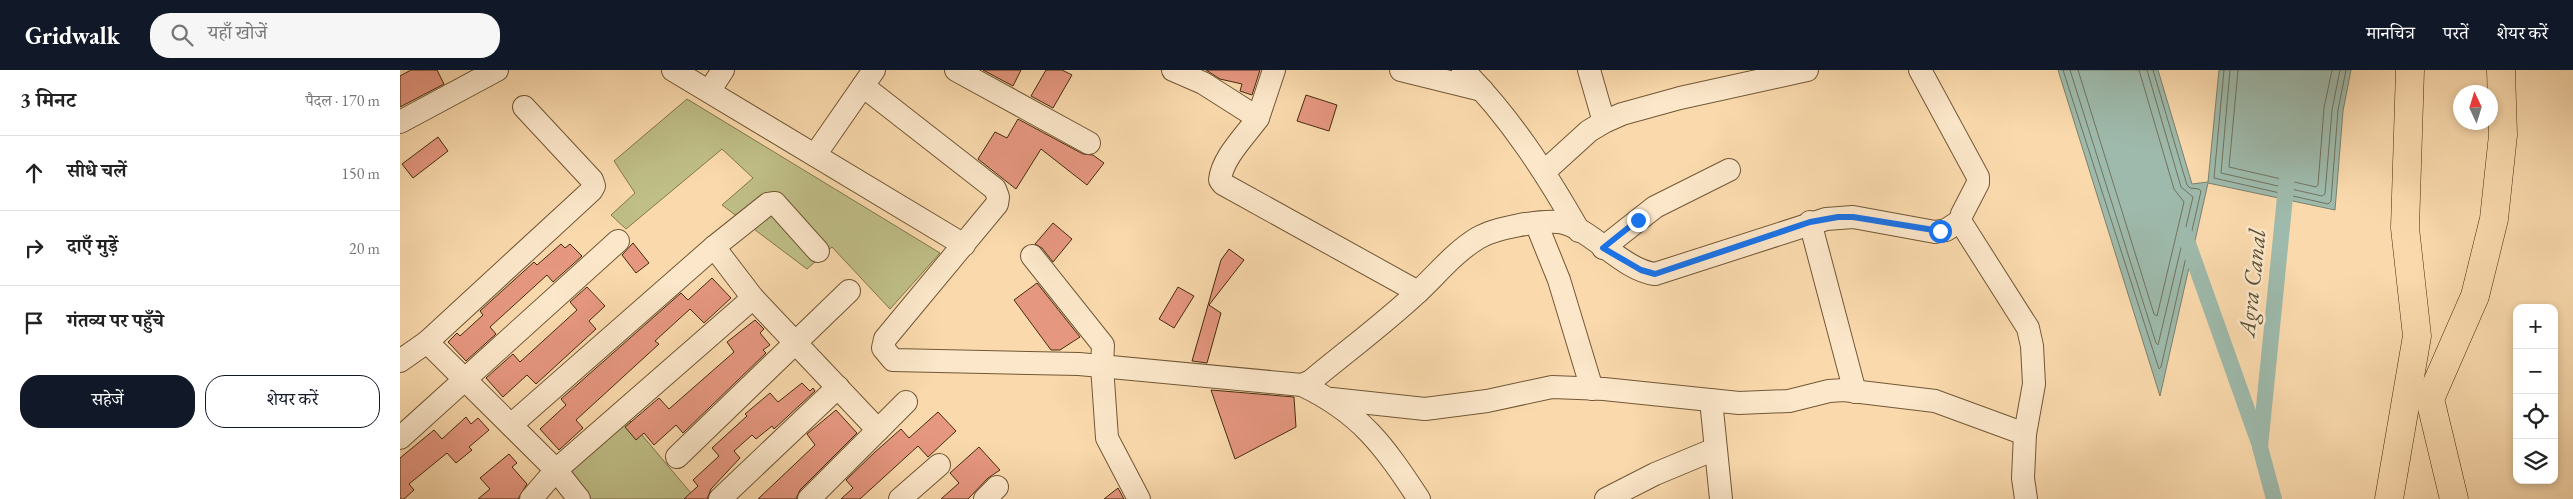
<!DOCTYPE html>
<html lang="hi">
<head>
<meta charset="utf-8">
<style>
  body { margin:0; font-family:"EB Garamond","Noto Serif Devanagari",serif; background:#f6f6f6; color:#222 }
  .controls { position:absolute; right:15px; bottom:15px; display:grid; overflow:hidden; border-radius:10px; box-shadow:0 2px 8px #0003 }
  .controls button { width:45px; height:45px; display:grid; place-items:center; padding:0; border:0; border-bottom:1px solid #e0e0e0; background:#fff; color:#222; font:25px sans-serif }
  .compass { position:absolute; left:2053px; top:15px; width:45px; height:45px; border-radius:50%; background:#fff; box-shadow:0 2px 8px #0003; rotate:356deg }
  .stop { position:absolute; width:15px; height:15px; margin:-11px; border:4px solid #1a73e8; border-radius:50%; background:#fff }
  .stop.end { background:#1a73e8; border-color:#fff; box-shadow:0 1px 5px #0008 }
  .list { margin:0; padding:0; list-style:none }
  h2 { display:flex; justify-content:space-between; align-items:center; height:65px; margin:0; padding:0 20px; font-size:21px }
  h2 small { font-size:16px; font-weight:400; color:#767676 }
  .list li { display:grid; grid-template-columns:32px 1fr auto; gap:15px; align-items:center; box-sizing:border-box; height:75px; padding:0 20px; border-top:1px solid #e0e0e0 }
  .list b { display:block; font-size:19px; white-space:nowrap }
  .list em { font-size:16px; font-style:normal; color:#767676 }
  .actions { display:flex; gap:10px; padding:15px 20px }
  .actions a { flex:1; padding:11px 0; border:1px solid #111827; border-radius:20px; text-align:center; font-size:18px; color:#111827 }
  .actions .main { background:#111827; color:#fff }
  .icon { flex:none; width:28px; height:28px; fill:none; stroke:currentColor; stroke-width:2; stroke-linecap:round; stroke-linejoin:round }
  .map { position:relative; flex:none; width:2173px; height:429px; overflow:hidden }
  header { display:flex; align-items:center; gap:30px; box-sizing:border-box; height:70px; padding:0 25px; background:#111827; color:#fff }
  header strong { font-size:24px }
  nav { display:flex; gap:28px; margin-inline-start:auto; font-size:18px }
  .search { width:350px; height:45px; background:#f6f6f6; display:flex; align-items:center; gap:12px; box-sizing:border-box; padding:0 18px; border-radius:20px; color:#767676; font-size:19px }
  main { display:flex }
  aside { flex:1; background:#fff }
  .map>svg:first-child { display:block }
</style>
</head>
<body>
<header>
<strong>Gridwalk</strong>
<div class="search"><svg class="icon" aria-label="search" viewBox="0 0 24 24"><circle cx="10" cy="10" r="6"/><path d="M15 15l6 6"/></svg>यहाँ खोजें</div>
<nav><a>मानचित्र</a><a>परतें</a><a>शेयर करें</a></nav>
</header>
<main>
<aside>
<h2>3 मिनट<small>पैदल · 170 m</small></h2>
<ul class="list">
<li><svg class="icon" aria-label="ahead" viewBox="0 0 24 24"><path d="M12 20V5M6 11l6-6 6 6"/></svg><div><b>सीधे चलें</b></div><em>150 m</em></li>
<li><svg class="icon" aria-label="right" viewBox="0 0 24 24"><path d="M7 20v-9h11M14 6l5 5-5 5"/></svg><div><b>दाएँ मुड़ें</b></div><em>20 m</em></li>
<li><svg class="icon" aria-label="arrive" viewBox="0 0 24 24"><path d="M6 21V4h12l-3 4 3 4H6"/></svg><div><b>गंतव्य पर पहुँचे</b></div></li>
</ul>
<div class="actions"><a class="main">सहेजें</a><a>शेयर करें</a></div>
</aside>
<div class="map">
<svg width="2173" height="429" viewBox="0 0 2173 429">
  <rect width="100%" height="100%" fill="#fadaad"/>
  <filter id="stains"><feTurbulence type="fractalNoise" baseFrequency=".004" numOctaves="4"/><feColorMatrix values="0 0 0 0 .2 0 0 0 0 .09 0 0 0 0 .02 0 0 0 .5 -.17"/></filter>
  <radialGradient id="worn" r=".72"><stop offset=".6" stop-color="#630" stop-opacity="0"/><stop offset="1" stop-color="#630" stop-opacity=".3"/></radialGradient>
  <g fill="#c0bf88" stroke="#82764b">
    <polygon points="287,29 540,183 490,239 432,177 407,199 322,135 353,108 322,79 226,159 211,145 235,123 214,91"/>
    <polygon points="225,345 296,429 187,429 163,401"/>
  </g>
  <polygon fill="#9ebaac" stroke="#7a816d" points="1658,0 1758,0 1792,114 1808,112 1819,0 1951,0 1943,41 1935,140 1808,113 1760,326"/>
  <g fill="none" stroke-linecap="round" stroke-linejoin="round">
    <g stroke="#71735d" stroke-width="1">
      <polyline points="1663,0 1759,299 1761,297 1801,121 1799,119 1790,118 1787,115 1753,0"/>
      <polyline points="1670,0 1756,273 1758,275 1793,127 1781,117 1747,0"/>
      <polyline points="1678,0 1754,244 1757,246 1784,132 1774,119 1739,0"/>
      <polyline points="1824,0 1814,108 1928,134 1931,131 1938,40 1946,0"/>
      <polyline points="1830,0 1821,103 1922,126 1925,124 1932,40 1940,0"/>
      <polyline points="1838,0 1829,97 1916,117 1918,115 1924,38 1932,0"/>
    </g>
    <g stroke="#9ebaac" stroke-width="16">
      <polyline points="1785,165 1859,373"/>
      <polyline points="1874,429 1860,377 1887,107"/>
    </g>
  </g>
  <g fill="#e69780" stroke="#442c0e">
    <polygon points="11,0 37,0 44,14 0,37 0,6"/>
    <polygon points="583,0 621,0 613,16"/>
    <polygon points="646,0 662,0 672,5 653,38 631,26"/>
    <polygon points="806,0 860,0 852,25 840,21 842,14 820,9"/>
    <polygon points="906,25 937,35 929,61 897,51"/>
    <polygon points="618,49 683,84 693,85 704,93 687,115 641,79 616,119 578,89 595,62 607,68"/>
    <polygon points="38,67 48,81 13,108 2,94"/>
    <polygon points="653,153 672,169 653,192 642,178 635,174"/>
    <polygon points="233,173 249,193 236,203 222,185"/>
    <polygon points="161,174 165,178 170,174 182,186 153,212 147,205 90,257 96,264 66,291 48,272 57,263 60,266 83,245 80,241 134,192 137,195"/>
    <polygon points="829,179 844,190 809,235 821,243 807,293 792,291 821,190"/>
    <polygon points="312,208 331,228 304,253 290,239 255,271 259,274 176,350 183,358 159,380 140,359 166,335 161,329 281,223 288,230"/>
    <polygon points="637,213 680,267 660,280 651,280 614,230"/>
    <polygon points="187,217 205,236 189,251 196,259 136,314 127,305 103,327 86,308 113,284 120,292 177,240 170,232"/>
    <polygon points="778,217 794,226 774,258 759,249"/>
    <polygon points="355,250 364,259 360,263 370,275 363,280 366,283 283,363 276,355 254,375 244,363 236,370 225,357 259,328 269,339 334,282 327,272"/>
    <polygon points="402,313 410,321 413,318 415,321 374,359 372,356 356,369 352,365 334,381 340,388 311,419 307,429 284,429 298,416 293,410 319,386 312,378 347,346 345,344 370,323 378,332"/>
    <polygon points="811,320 894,327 896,357 835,389"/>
    <polygon points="436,340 457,363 400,420 396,429 358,429 415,375 407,364"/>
    <polygon points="538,342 556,361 528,387 518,376 460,429 441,429 453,418 446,410 475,382 501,359 509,368"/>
    <polygon points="66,347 71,354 78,348 89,360 69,377 72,380 56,393 47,383 9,414 14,420 4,429 0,429 0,388 34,360 42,369"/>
    <polygon points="579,377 600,400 588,408 568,429 541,429 559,413 550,403"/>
    <polygon points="109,384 117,393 112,397 127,414 118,429 78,429 90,419 80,408"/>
    <polygon points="718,418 724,429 704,429"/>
  </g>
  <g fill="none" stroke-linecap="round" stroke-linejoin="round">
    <g stroke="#725836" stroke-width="24">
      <g id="minor">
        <polyline points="273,0 564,175"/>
        <polyline points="556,0 689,73"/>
        <polyline points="773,0 803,13 858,48 874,0"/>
        <polyline points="1001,0 1082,20"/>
        <path d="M1063 0C1110 47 1146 103 1179 161"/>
        <polyline points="1189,0 1204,52"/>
        <polyline points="1520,0 1578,107 1578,113 1562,144 1560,151 1628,258 1632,276 1634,314 1625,364 1623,408 1626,429"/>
        <path d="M463 16 595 119 598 127 597 134 485 269 483 278 493 290 679 294 902 315C961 343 984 376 1019 429"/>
        <polyline points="310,20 323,0"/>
        <path d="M858 48C846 65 822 88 820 110L823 114 1018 222"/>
        <polyline points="0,52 97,0"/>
        <polyline points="415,85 474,0"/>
        <polyline points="1145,101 1189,61 1204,52 1222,44 1280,28 1407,0"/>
        <polyline points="1410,152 1455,322"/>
        <polyline points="1136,153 1159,210 1192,319"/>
        <polyline points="314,177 353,228 478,360"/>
        <polyline points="1203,178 1255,137 1329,100"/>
        <polyline points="632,186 703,275 702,296 707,368 739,429"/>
        <polyline points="27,272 156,400 179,429"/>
        <polyline points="0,291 27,272 191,121 194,116 192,110 124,37"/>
        <path d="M902 315 911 311C947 281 985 253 1019 221 1038 203 1055 182 1078 168 1095 158 1139 150 1159 152 1190 157 1222 200 1255 204L1426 149 1453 147 1535 162 1546 160 1560 151"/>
        <polyline points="932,329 1025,339 1087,331 1152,317 1204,319 1339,333 1389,331 1429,321 1444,320 1535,331 1625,364"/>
        <polyline points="1311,330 1321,429"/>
        <polyline points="111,355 314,177 368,134 375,133 418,181"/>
        <polyline points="0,368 218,171"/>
        <polyline points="277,387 449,221"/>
        <polyline points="131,429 156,400 353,228"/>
        <polyline points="320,429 438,317"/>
        <polyline points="409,429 506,332"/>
        <polyline points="500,429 539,395"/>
        <polyline points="585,429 597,417"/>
        <polyline points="1206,429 1255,404 1315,379"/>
      </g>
    </g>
    <g stroke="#442c0e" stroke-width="29">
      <g id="major">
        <polyline points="1989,429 2017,266 2005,158 2010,0"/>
        <polyline points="2054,429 2030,329 2075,226 2094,149 2103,65 2101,0"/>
      </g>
    </g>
    <use href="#minor" stroke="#fce7ca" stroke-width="22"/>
    <use href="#major" stroke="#fadaad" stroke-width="28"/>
  </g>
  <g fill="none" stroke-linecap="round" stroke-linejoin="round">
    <polyline stroke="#1a73e8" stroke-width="6" points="1238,150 1203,178 1241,200 1255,204 1410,152 1438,147 1453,147 1540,161"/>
  </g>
  <g text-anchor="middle" stroke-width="5" stroke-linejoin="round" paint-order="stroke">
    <g font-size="24" font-style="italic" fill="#5a5036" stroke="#fce7ca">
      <text transform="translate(1852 213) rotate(-84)" y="8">Agra Canal</text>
    </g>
  </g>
  <rect width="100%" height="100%" filter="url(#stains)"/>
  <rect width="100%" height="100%" fill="url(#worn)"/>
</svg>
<div class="controls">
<button>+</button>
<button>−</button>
<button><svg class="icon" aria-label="locate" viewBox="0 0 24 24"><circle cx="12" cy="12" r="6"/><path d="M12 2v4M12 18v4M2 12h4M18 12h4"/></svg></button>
<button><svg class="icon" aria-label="layers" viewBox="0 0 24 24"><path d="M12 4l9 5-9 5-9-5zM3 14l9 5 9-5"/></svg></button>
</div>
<svg class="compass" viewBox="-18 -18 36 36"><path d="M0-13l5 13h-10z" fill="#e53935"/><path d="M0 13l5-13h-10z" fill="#767676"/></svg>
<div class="stop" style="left:1540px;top:161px"></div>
<div class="stop end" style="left:1238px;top:150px"></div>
</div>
</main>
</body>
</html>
